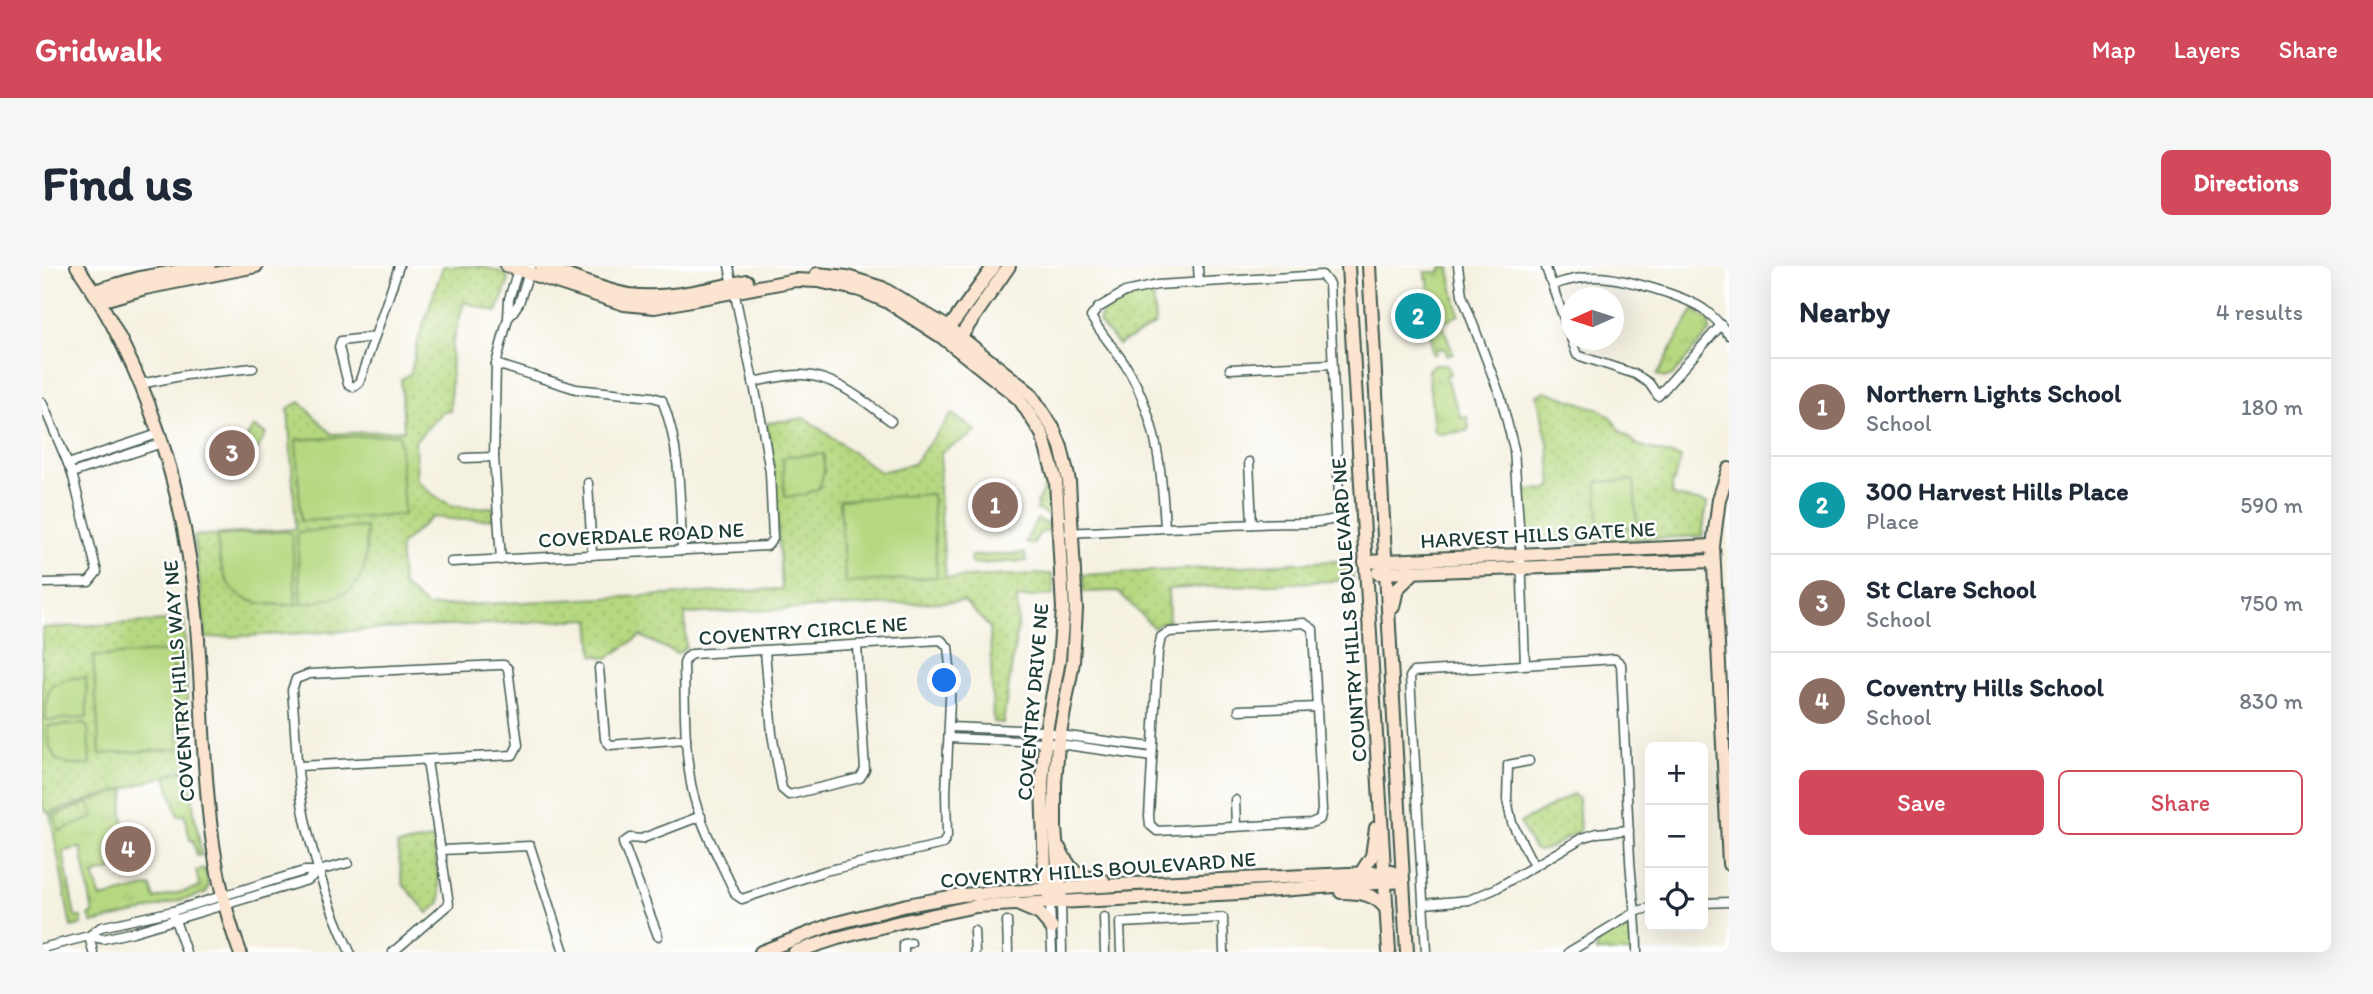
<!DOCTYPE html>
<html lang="en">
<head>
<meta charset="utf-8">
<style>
  body { margin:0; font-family:Itim,sans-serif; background:#f6f6f7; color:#1f2937 }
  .controls { position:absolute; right:21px; bottom:21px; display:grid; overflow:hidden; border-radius:10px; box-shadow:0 7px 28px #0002 }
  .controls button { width:63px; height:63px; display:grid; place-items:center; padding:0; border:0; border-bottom:2px solid #e0e1e3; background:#fff; color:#1f2937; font:35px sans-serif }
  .compass { position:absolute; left:1519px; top:21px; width:63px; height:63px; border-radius:50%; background:#fff; box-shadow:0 7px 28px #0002; rotate:267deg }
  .you { position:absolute; left:903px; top:415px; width:24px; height:24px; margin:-18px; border:5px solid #fff; border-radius:50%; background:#1a73e8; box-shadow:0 0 0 10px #1a73e833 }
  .badge { display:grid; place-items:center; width:46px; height:46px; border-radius:50%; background:#d1495b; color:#fff; font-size:23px; font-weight:700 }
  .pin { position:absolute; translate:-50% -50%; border:4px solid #fff; box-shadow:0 2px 7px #0006 }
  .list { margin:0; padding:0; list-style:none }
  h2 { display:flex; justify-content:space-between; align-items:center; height:91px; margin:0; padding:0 28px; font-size:30px }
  h2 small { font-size:23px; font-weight:400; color:#747a83 }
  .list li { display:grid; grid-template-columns:46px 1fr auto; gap:21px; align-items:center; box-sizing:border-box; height:98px; padding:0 28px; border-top:2px solid #e0e1e3 }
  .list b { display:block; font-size:26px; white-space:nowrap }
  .list p { margin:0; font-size:23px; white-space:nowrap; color:#747a83 }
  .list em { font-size:23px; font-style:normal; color:#747a83 }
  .actions { display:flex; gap:14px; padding:21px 28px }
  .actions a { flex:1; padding:16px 0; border:2px solid #d1495b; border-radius:10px; text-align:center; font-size:24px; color:#d1495b }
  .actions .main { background:#d1495b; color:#fff }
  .icon { flex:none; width:38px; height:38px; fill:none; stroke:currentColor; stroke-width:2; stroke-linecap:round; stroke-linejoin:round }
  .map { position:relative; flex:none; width:1687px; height:686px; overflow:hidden; border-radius:10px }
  header { display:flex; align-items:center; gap:42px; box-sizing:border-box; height:98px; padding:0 35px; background:#d1495b; color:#fff }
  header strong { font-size:33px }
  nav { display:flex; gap:38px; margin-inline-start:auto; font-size:24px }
  .intro { display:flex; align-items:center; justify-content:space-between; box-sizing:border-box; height:168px; padding:0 42px }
  h1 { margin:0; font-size:49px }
  .button { padding:18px 32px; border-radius:10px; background:#d1495b; color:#fff; font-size:24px; font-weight:700 }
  main { display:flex; gap:42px; padding:0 42px }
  aside { flex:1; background:#fff; border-radius:10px; box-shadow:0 7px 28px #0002 }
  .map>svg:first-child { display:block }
</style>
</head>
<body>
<header>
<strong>Gridwalk</strong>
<nav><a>Map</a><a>Layers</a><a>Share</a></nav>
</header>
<div class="intro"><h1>Find us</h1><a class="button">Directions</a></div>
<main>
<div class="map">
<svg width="1687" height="686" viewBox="0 0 1687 686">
  <defs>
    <pattern id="grass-tufts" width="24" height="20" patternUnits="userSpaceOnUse" patternTransform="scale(1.75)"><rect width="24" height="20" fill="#b6d880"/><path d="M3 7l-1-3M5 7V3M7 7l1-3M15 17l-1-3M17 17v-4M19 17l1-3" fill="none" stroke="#9cba6f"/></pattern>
    <pattern id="park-dots" width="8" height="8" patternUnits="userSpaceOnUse" patternTransform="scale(1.75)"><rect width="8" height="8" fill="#b6d880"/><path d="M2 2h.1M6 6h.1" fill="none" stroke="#9cba6f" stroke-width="1.8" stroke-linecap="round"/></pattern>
  </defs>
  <rect width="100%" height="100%" fill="#fff"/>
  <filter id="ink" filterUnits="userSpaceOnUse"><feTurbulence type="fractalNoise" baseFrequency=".0143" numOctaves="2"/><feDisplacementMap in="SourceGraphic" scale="14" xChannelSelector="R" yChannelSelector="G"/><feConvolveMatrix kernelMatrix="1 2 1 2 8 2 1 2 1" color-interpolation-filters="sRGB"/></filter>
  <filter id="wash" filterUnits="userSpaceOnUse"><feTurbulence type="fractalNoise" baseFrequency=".00686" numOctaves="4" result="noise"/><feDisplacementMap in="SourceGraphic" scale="28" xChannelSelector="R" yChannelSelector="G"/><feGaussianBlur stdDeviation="1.57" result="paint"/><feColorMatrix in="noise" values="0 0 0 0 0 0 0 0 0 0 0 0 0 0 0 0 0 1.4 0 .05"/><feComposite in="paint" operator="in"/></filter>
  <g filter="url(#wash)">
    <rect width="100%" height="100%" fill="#f5f1e1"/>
    <g fill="url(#grass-tufts)" stroke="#6a8a5a" stroke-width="2">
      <polygon points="1399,2 1408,2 1409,14 1417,49 1400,57 1411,87 1404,89 1404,83 1394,83 1394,88 1390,88 1386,12 1383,12 1383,6 1399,6"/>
      <polygon points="1651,44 1667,55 1668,63 1667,66 1631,109 1622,112 1615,109"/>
      <polygon points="1392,98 1404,98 1408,108 1403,110 1419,152 1425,151 1427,161 1425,165 1397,168 1392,165 1386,104"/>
      <polygon points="1007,213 1009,251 994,243 996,239 994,238"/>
      <polygon points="995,253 1007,259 1008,264 998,267 992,277 983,277"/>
      <polygon points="983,287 984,295 930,298 928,294 929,290"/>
      <polygon points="148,502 152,546 160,589 155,590 151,574 148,574 143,549 136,550 124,510"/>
      <path d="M84 523C79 541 79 553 87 570L77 579 83 600 51 609 59 632 109 620 113 633 158 621 154 605 163 603 167 620 164 627 102 645 50 657 47 649 51 648 39 582 21 585 33 651H39V659L29 661 8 547Z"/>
    </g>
    <g fill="url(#park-dots)" stroke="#6a8a5a" stroke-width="2">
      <path d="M401 0H438L463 7 467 14 455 46 422 36 410 79 408 145H401L373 175 375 215C404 241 412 244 451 241V253L419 254 390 251 358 280 360 319 385 341 740 323 732 203 725 157 763 152 838 206 871 198 910 148 935 166 899 186 897 226 904 312 997 308H1010L1012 329 975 332 976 359 961 457 951 456 948 362 922 335 643 348 644 381 635 388 599 370 565 392 551 389 548 353 164 372 152 270 254 263 246 142 258 136 290 168 362 164 359 114 369 107 374 81Z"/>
      <polygon points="1111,26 1113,59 1076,79 1057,56 1059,48 1083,33"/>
      <polygon points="1503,125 1556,143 1568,150 1578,164 1596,179 1639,192 1630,220 1631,230 1665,237 1660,270 1490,278 1485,270 1484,224 1506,223 1510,218 1506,177 1495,129"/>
      <polygon points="211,161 224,168 215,184 202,177"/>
      <polygon points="1309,294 1311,314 1126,323 1127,356 1119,357 1112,362 1076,325 1042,326 1041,309"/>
      <polygon points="142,354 148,502 7,547 0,541 0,362"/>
      <polygon points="1531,528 1536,533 1538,565 1505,583 1496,585 1491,582 1478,557"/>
      <polygon points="46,537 52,550 51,552 17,565 16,563 13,549"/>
      <polygon points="391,573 399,633 397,638 386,647 361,618 355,579"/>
      <path d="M1581 661C1592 667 1589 675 1589 686H1554L1556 675Z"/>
    </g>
    <g fill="#b6d880" stroke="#6a8a5a" stroke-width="2">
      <polygon points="357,168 362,249 259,255 254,174"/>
      <polygon points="782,188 782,206 777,222 762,229 743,231 741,194 745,190"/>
      <polygon points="1592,214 1595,261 1557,262 1555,216"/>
      <polygon points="890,228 895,311 803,317 798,234"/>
      <path d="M324 261C327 318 316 330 259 338L255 269 257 266Z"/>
      <path d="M244 265 250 269 254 339C197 340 179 330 175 270Z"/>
      <polygon points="130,385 137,483 58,488 51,391"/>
      <polygon points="44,411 45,450 43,452 4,454 4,436 9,420 25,413"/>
      <polygon points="42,458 46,462 48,499 30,499 14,494 7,479 5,460"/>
    </g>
  </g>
  <g filter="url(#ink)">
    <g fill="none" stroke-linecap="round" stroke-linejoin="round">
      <g stroke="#3f584e" stroke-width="11">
        <g id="street">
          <polyline points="1156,0 1157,17"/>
          <polyline points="1416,0 1420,29 1459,132 1472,183 1479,289 1483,398"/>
          <polyline points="1504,2 1535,89 1593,108 1607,117 1616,130 1679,59"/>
          <path d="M1511 19C1525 14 1538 11 1554 11 1578 11 1645 30 1664 45 1673 52 1680 60 1687 69"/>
          <polyline points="468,50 477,37 489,0"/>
          <polyline points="332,71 299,75 297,81 306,118 312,121 317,117 357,0"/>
          <path d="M454 98 534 123 611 131 620 134C639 181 638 235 640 285"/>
          <polyline points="1188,103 1290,98"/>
          <path d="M711 116C727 113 745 108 761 109 794 110 824 137 849 155"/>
          <polyline points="98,118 144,109 211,102"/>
          <polyline points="0,136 30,207 55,306 47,316 0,317"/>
          <polyline points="423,192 452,191"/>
          <polyline points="1207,196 1210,258"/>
          <polyline points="26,198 116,168"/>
          <polyline points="30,207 120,177"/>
          <polyline points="546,217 550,289"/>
          <path d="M1027 267C1090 264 1154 260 1217 258 1241 256 1277 260 1298 251L1287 18 1280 9 1115 19 1083 26 1056 42 1049 51C1060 69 1073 83 1084 100 1115 151 1120 205 1123 262"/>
          <polyline points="459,294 452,191 454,98 466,52 467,33 477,0"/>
          <polyline points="409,296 725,280 731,273 728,206 720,158 687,0"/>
          <polygon points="1262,357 1271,363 1280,544 1278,553 1269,557 1115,565 1108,559 1107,550 1116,386 1119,371 1127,366"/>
          <path d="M899 374 906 381 909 410 904 528 905 570 901 578 783 605 700 633 694 629C678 594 656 556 649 518 642 479 643 438 642 398L644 392 650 388Z"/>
          <polyline points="723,385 730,468 740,523 747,529 818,512 823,504 815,380"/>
          <polyline points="557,402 563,473 568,479 644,473"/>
          <polyline points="1197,444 1276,441"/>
          <polyline points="908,461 1004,465 1018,469 1110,481"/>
          <polyline points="907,472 1003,476 1110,491"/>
          <polyline points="1487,495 1466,499 1465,534 1470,557 1492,600"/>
          <path d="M257 500 471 489 476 479 466 403 462 399H457L267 408 254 413 250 424C254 467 254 511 263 553 273 599 288 643 308 686"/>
          <polyline points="1193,534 1194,560"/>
          <polyline points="400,584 488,580 522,686"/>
          <polyline points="1008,636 1010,686"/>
          <polyline points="1019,636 1020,686"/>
          <polyline points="1661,637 1687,636"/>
          <polyline points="1382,638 1427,634 1453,623 1540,572 1555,567 1587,564"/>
          <polyline points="132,651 144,686"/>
          <polyline points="1062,651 1063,686"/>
          <polyline points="965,655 966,686"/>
          <polyline points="932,665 933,686"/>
          <polyline points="47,670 61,673 91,666 266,614 276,605"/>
          <polyline points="47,670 51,686"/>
          <polyline points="616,670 581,577 588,572 599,573 659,550"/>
          <polyline points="0,682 47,670 59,661 131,645 262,605 276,605 306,597"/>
          <polyline points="351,686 407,638 385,495"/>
          <polyline points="862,686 862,678 869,677"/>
          <polyline points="1079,686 1078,657 1181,652 1182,686"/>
          <path d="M1384 686 1368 411 1371 406 1573 393 1579 398C1582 463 1585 529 1588 594 1590 625 1595 655 1595 686"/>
          <polyline points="1527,686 1595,645 1608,642"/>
        </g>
      </g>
      <g stroke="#3f584e" stroke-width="16">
        <g id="secondary">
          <path d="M35 0C104 101 143 225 154 347 164 460 157 578 198 686"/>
          <polyline points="465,0 582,38 613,41 753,14 776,15 818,24 846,36 900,71 964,122 978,134 1000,168 1014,215 1021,343 1017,394 1004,465 1000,518 1003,608 1008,636"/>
          <path d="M499 0C525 9 561 25 587 29 627 34 666 23 705 15"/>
          <polyline points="1306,0 1347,686"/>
          <polyline points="1327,0 1365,686"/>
          <polyline points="775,8 805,11 840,22 907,62 988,127 1011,162 1019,181 1027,215 1034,343 1031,396 1016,478 1013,518 1013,562 1019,636"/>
          <polyline points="52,25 98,12 167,0"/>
          <polyline points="58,35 103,22 214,0"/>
          <polyline points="903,68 952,0"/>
          <polyline points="914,77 967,0"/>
          <polyline points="1687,203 1677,233 1671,280 1687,598"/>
          <polyline points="1323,296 1671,280"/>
          <polyline points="1336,307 1671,295"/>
          <polyline points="1351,341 1355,323 1372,306"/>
          <path d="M1017 582C1030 606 1033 611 1061 614"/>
          <polyline points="1319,607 1330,590 1334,562"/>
          <path d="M1299 626C1318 626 1334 628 1345 644"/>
          <polyline points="977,639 998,648 1010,662"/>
          <polyline points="719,686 791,658 865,639 919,629 1092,618 1350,606"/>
          <polyline points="753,686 796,672 858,656 934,640 1197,627 1361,615"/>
        </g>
      </g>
      <use href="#street" stroke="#fff" stroke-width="8"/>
      <use href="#secondary" stroke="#fce5d0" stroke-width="12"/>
    </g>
  </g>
  <g text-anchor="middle" stroke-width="5" stroke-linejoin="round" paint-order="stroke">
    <g font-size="21" fill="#1f3d34" stroke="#fff">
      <text transform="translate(599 269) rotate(-3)" y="7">COVERDALE ROAD NE</text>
      <text transform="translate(1496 269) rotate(-3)" y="7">HARVEST HILLS GATE NE</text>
      <text transform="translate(1307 344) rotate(-94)" y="7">COUNTRY HILLS BOULEVARD NE</text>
      <text transform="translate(761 365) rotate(-4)" y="7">COVENTRY CIRCLE NE</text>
      <text transform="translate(137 415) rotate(-94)" y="7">COVENTRY HILLS WAY NE</text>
      <text transform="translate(991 436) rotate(-85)" y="7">COVENTRY DRIVE NE</text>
      <text transform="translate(1056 604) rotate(-4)" y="7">COVENTRY HILLS BOULEVARD NE</text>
    </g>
  </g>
</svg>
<div class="controls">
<button>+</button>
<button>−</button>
<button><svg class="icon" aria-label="locate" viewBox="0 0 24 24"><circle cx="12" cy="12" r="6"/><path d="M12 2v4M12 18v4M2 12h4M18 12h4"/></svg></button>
</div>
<svg class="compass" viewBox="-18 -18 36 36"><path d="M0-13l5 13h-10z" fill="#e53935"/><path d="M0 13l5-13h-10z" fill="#747a83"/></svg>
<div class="you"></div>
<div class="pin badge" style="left:953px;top:239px;background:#8d6e63">1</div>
<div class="pin badge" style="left:1376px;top:50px;background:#0f9aa8">2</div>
<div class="pin badge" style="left:190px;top:187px;background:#8d6e63">3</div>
<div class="pin badge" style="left:86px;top:583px;background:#8d6e63">4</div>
</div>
<aside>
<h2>Nearby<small>4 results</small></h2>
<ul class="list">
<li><span class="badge" style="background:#8d6e63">1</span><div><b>Northern Lights School</b><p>School</p></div><em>180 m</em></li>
<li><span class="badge" style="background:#0f9aa8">2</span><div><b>300 Harvest Hills Place</b><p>Place</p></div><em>590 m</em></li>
<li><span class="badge" style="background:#8d6e63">3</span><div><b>St Clare School</b><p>School</p></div><em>750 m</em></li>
<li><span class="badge" style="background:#8d6e63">4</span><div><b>Coventry Hills School</b><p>School</p></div><em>830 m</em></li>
</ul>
<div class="actions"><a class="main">Save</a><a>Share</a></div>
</aside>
</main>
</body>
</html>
